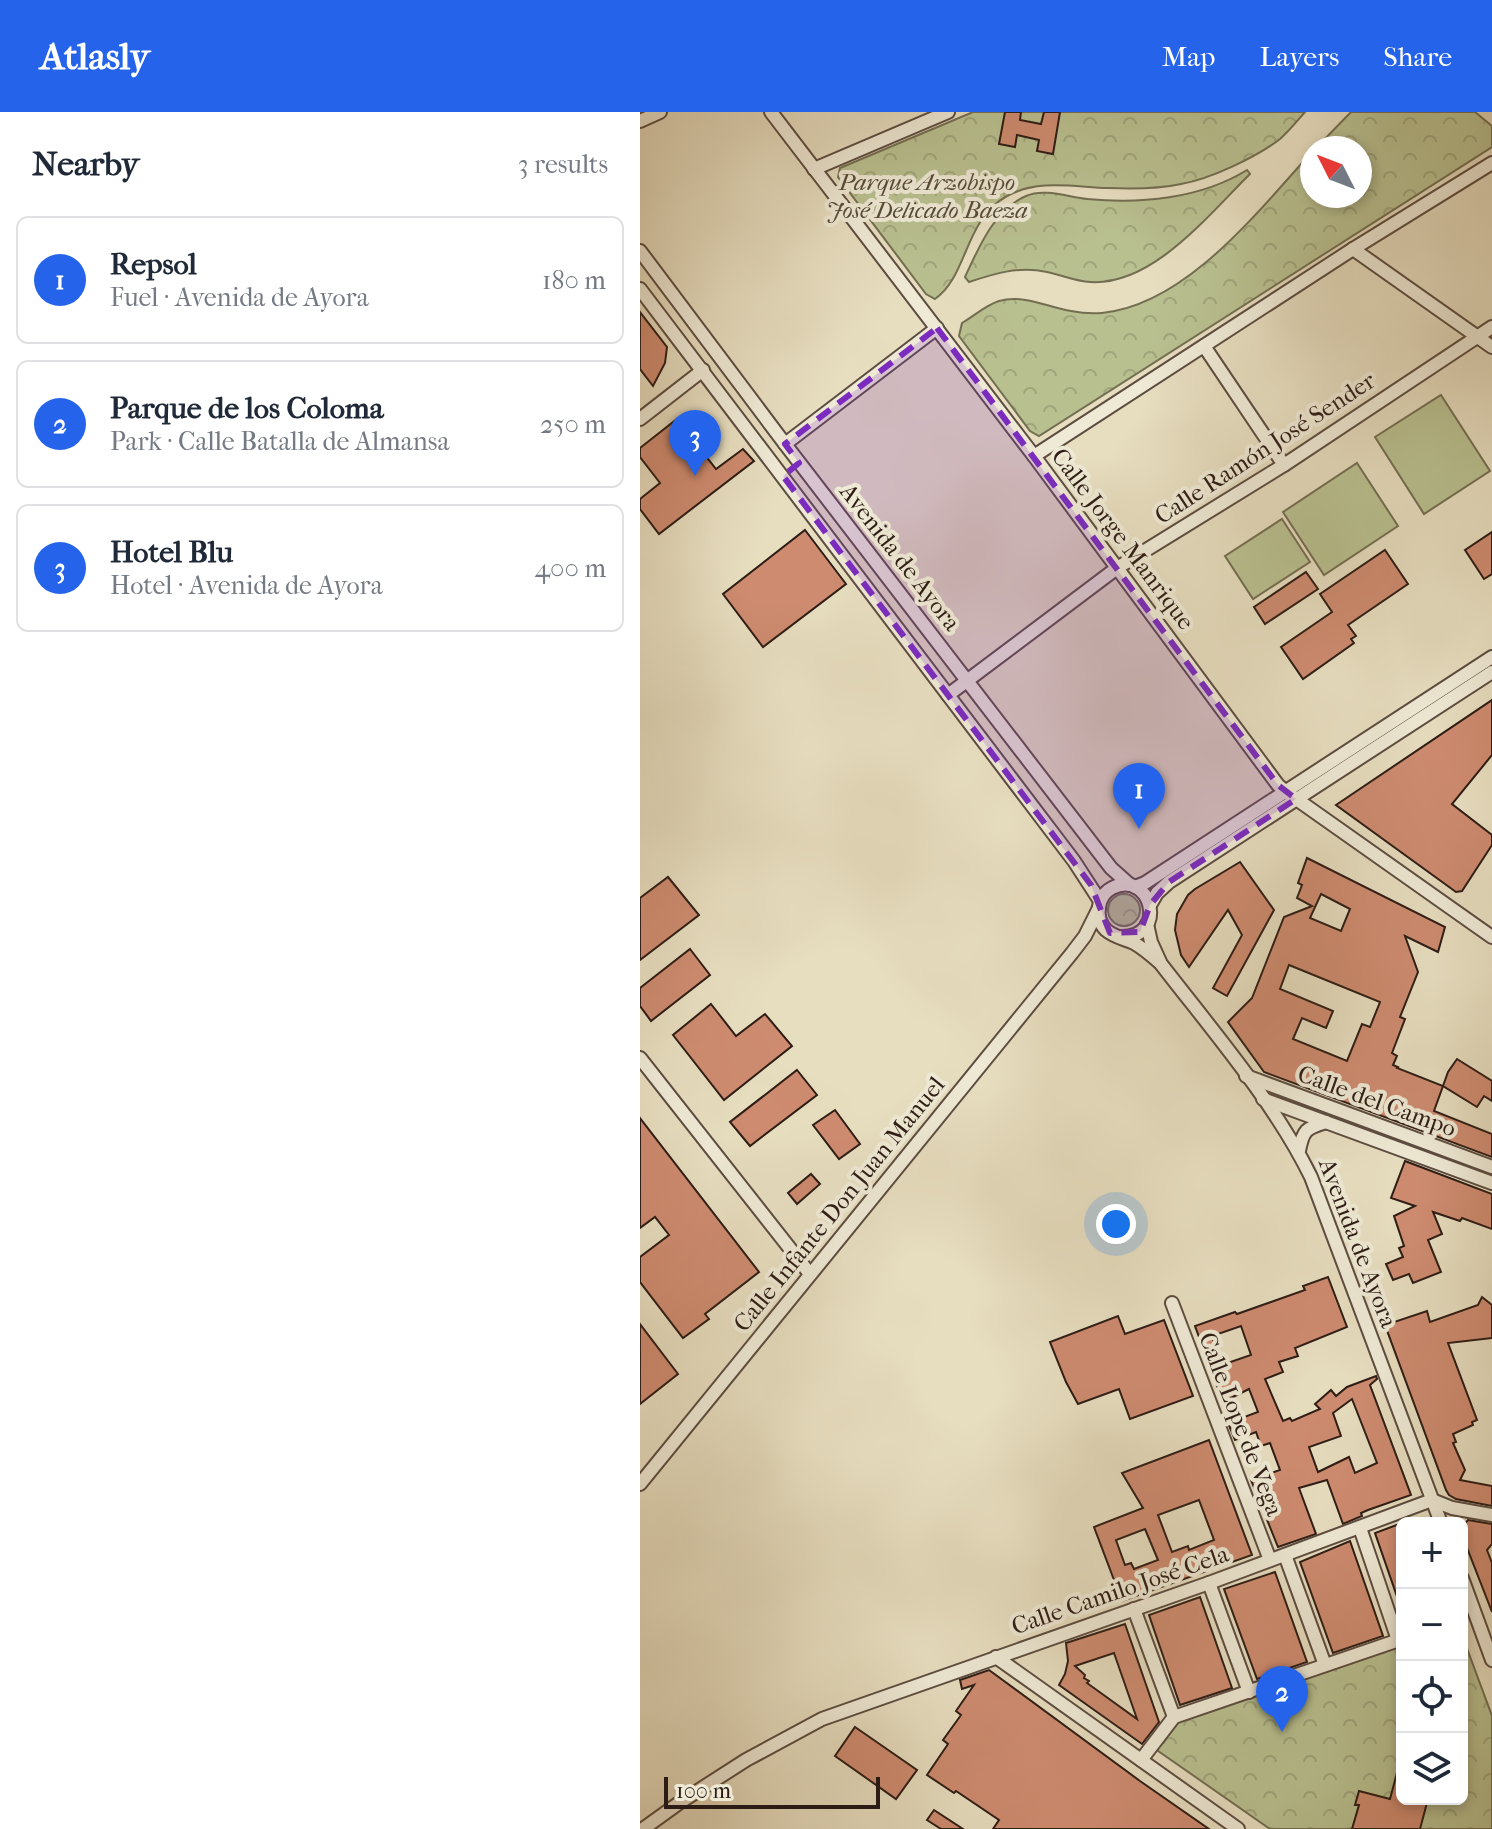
<!DOCTYPE html>
<html lang="en">
<head>
<meta charset="utf-8">
<style>
  body { margin:0; font-family:"IM FELL French Canon",serif; background:#f2f2f3; color:#1f2937 }
  .controls { position:absolute; right:24px; bottom:24px; display:grid; overflow:hidden; border-radius:12px; box-shadow:0 4px 12px #0003 }
  .controls button { width:72px; height:72px; display:grid; place-items:center; padding:0; border:0; border-bottom:2px solid #e0e1e3; background:#fff; color:#1f2937; font:40px sans-serif }
  .compass { position:absolute; left:660px; top:24px; width:72px; height:72px; border-radius:50%; background:#fff; box-shadow:0 4px 12px #0003; rotate:312deg }
  .scale { position:absolute; left:24px; bottom:20px; width:216px; box-sizing:border-box; padding-left:8px; border:4px solid #2d1c15; border-top:0; font-size:22px; line-height:28px; white-space:nowrap; color:#2d1c15; -webkit-text-stroke:6px #efead6; paint-order:stroke }
  .you { position:absolute; left:476px; top:1112px; width:28px; height:28px; margin:-20px; border:6px solid #fff; border-radius:50%; background:#1a73e8; box-shadow:0 0 0 12px #1a73e833 }
  .badge { display:grid; place-items:center; width:52px; height:52px; border-radius:50%; background:#2563eb; color:#fff; font-size:26px; font-weight:700 }
  .pin { position:absolute; translate:-50% -66px; filter:drop-shadow(0 2px 4px #0008) }
  .pin::after { content:''; position:absolute; top:42px; width:28px; height:24px; background:inherit; clip-path:polygon(0 0,100% 0,50% 100%) }
  .list { margin:0; padding:0; list-style:none }
  h2 { display:flex; justify-content:space-between; align-items:center; height:104px; margin:0; padding:0 32px; font-size:34px }
  h2 small { font-size:26px; font-weight:400; color:#747a83 }
  .list li { display:grid; grid-template-columns:52px 1fr auto; gap:24px; align-items:center; box-sizing:border-box; height:128px; margin:0 16px 16px; padding:0 16px; border:2px solid #e0e1e3; border-radius:12px }
  .list b { display:block; font-size:30px; white-space:nowrap }
  .list p { margin:0; font-size:26px; white-space:nowrap; color:#747a83 }
  .list em { font-size:26px; font-style:normal; color:#747a83 }
  .icon { flex:none; width:44px; height:44px; fill:none; stroke:currentColor; stroke-width:2; stroke-linecap:round; stroke-linejoin:round }
  .map { position:relative; flex:none; width:852px; height:1717px; overflow:hidden }
  header { display:flex; align-items:center; gap:48px; box-sizing:border-box; height:112px; padding:0 40px; background:#2563eb; color:#fff }
  header strong { font-size:38px }
  nav { display:flex; gap:44px; margin-inline-start:auto; font-size:28px }
  main { display:flex }
  aside { flex:1; background:#fff }
  .map>svg:first-child { display:block }
</style>
</head>
<body>
<header>
<strong>Atlasly</strong>
<nav><a>Map</a><a>Layers</a><a>Share</a></nav>
</header>
<main>
<aside>
<h2>Nearby<small>3 results</small></h2>
<ul class="list">
<li><span class="badge">1</span><div><b>Repsol</b><p>Fuel · Avenida de Ayora</p></div><em>180 m</em></li>
<li><span class="badge">2</span><div><b>Parque de los Coloma</b><p>Park · Calle Batalla de Almansa</p></div><em>250 m</em></li>
<li><span class="badge">3</span><div><b>Hotel Blu</b><p>Hotel · Avenida de Ayora</p></div><em>400 m</em></li>
</ul>
</aside>
<div class="map">
<svg width="852" height="1717" viewBox="0 0 852 1717">
  <defs>
    <pattern id="forest-crowns" width="20" height="18" patternUnits="userSpaceOnUse" patternTransform="scale(2)"><rect width="20" height="18" fill="#b9c090"/><path d="M2 6a3 3 0 1 1 6 0M12 15a3 3 0 1 1 6 0" fill="none" stroke="#9fa47b"/></pattern>
  </defs>
  <rect width="100%" height="100%" fill="#e7dec0"/>
  <filter id="stains"><feTurbulence type="fractalNoise" baseFrequency=".0025" numOctaves="4"/><feColorMatrix values="0 0 0 0 .2 0 0 0 0 .09 0 0 0 0 .02 0 0 0 .5 -.17"/></filter>
  <radialGradient id="worn" r=".72"><stop offset=".6" stop-color="#630" stop-opacity="0"/><stop offset="1" stop-color="#630" stop-opacity=".3"/></radialGradient>
  <g fill="url(#forest-crowns)" stroke="#736e52" stroke-width="2">
    <path d="M333 0H665C657 9 649 19 640 27 617 45 570 67 541 72 518 77 491 77 468 76 434 75 398 67 367 84 324 108 328 164 295 187L286 182 198 65 200 56Z"/>
    <path d="M711 0H835L852 14V35L399 324 390 319 319 224 322 211C334 204 346 193 359 189 383 182 407 195 431 199 441 201 451 202 462 201 546 193 618 99 672 40V84H720V36H676Z"/>
    <path d="M607 58 610 62C569 102 513 174 450 170 435 169 422 163 407 160 379 154 356 161 329 170L325 165C339 135 354 98 386 84 404 76 428 85 447 87 500 92 560 87 607 58Z"/>
    <circle cx="484" cy="798" r="16"/>
    <polygon points="606,964 852,1055 852,1071 623,987"/>
    <polygon points="822,1523 852,1604 852,1717 630,1717 511,1634 534,1605 762,1526 762,1687 822,1687"/>
  </g>
  <g fill="#b9c090" stroke="#736e52" stroke-width="2">
    <polygon points="801,283 850,359 784,402 735,325"/>
    <polygon points="717,351 758,414 684,463 643,400"/>
    <polygon points="642,407 670,450 613,487 585,444"/>
  </g>
  <g fill="#ce8b70" stroke="#2d1c15" stroke-width="2" fill-rule="evenodd">
    <polygon points="365,0 381,0 380,8 401,12 404,0 420,0 413,42 397,39 399,28 377,23 375,35 359,32"/>
    <polygon points="0,200 27,235 25,251 13,274 0,257"/>
    <polygon points="37,307 76,357 103,337 114,349 19,422 0,397 0,387 20,371 0,345 0,336"/>
    <polygon points="165,418 206,472 123,535 83,482"/>
    <polygon points="852,420 852,462 844,467 825,438"/>
    <polygon points="745,438 768,472 708,513 716,524 711,527 714,531 663,567 641,535 692,500 680,482"/>
    <polygon points="666,460 678,477 625,512 614,495"/>
    <polygon points="852,588 852,643 812,692 852,723 852,733 822,779 816,780 696,693"/>
    <path d="M667 746 805 815 798 840 765 824 778 860 760 905 765 907 752 941 757 944 753 953 758 955 757 956 803 974 794 999 852 1022V1045L624 960 588 910 612 886 644 805 672 794 657 786 662 773 658 771ZM681 782 710 797 701 819 670 806ZM649 853 740 890 730 915 722 912 707 949 653 927 662 906 686 916 693 899 640 877Z"/>
    <polygon points="600,750 634,798 587,884 573,876 602,823 588,798 549,855 541,843 535,818 537,802 548,783 555,777"/>
    <polygon points="28,765 59,803 0,848 0,786"/>
    <polygon points="50,837 70,863 11,909 0,894 0,876"/>
    <polygon points="71,892 96,924 125,902 152,934 84,988 33,923"/>
    <polygon points="817,947 852,969 852,989 844,984 837,995 803,974 808,960"/>
    <polygon points="157,958 177,983 110,1034 90,1010"/>
    <polygon points="195,998 220,1032 199,1047 173,1013"/>
    <polygon points="0,1006 119,1160 65,1202 69,1207 43,1226 0,1170 0,1145 29,1123 15,1105 0,1116"/>
    <polygon points="765,1049 852,1082 852,1117 822,1106 820,1109 793,1100 802,1122 788,1128 801,1160 773,1171 769,1162 753,1168 746,1152 763,1145 759,1136 764,1134 754,1104 775,1094 751,1086"/>
    <polygon points="171,1062 180,1072 157,1092 148,1081"/>
    <path d="M688 1165 707 1215 655 1236 658 1244 639 1250 643 1260 625 1267 643 1309 650 1306 652 1309 680 1297 675 1292 691 1278 696 1284 707 1275 736 1264 737 1267 730 1273 771 1383 728 1398 721 1401 722 1404 703 1412 687 1368 659 1376 676 1422 638 1435 611 1368 640 1358 630 1331 621 1334 616 1320 595 1328 588 1311 618 1300 609 1277 583 1290 555 1214 595 1200 597 1202 665 1178 663 1174ZM601 1214 611 1243 582 1253 572 1224ZM712 1287 737 1351 715 1361 709 1345 678 1360 669 1335 701 1324 693 1301Z"/>
    <polygon points="842,1185 852,1193 852,1226 808,1231 837,1308 832,1310 833,1313 813,1322 816,1330 813,1331 825,1358 820,1368 852,1374 852,1394 816,1387 809,1383 806,1378 745,1213 787,1199 790,1210 838,1193"/>
    <polygon points="478,1204 485,1222 524,1208 553,1284 490,1307 479,1277 438,1292 426,1270 410,1230"/>
    <polygon points="0,1212 38,1262 0,1292"/>
    <path d="M569 1328 612 1443 482 1489 454 1415 503 1396 482 1361ZM559 1388 574 1428 549 1438 548 1434 532 1440 518 1403ZM505 1417 518 1448 494 1457 491 1451 485 1453 476 1428Z"/>
    <polygon points="828,1408 852,1412 852,1432 847,1438 852,1451 852,1500 822,1423 822,1415"/>
    <polygon points="762,1411 762,1492 760,1493 735,1421"/>
    <polygon points="710,1429 743,1524 693,1541 660,1450"/>
    <polygon points="635,1460 667,1550 617,1567 584,1477"/>
    <polygon points="560,1485 592,1576 540,1593 509,1503"/>
    <path d="M485 1512 519 1610 502 1632 419 1573 425 1562 428 1549 426 1531ZM474 1541 497 1607 447 1571 449 1569 444 1566 445 1563 435 1554Z"/>
    <polygon points="349,1558 500,1669 569,1717 353,1717 359,1708 316,1679 314,1681 287,1663 308,1632 303,1628 321,1603 316,1599 334,1573 322,1577 320,1568"/>
    <polygon points="215,1615 277,1658 256,1687 195,1644"/>
    <polygon points="758,1657 762,1658 762,1687 788,1687 780,1717 712,1717 719,1693 715,1693 719,1679 750,1687"/>
    <polygon points="294,1698 323,1717 301,1717 287,1708"/>
  </g>
  <g fill="none" stroke-linecap="round" stroke-linejoin="round">
    <g stroke="#5c4c40" stroke-width="16">
      <g id="street">
        <polyline points="131,0 394,344 638,673 645,679 852,825"/>
        <polyline points="0,9 20,0"/>
        <polyline points="174,57 308,0"/>
        <polyline points="713,137 852,235"/>
        <polyline points="0,139 145,332 471,756 490,773"/>
        <polyline points="0,177 434,749 460,789"/>
        <polyline points="564,234 644,353"/>
        <polyline points="0,307 63,258"/>
        <polyline points="145,332 297,216"/>
        <polyline points="394,344 713,137 852,51"/>
        <polyline points="308,583 477,456 644,353 852,215"/>
        <polyline points="495,775 505,771 852,545"/>
        <polyline points="510,793 517,781 529,770 852,560"/>
        <path d="M507 812 511 830 521 852C572 918 635 991 671 1065L801 1411"/>
        <path d="M480 825C530 827 511 756 472 776 457 784 454 806 466 818 474 825 485 827 494 831 503 836 511 843 519 850"/>
        <polyline points="0,946 170,1162"/>
        <polyline points="606,964 852,1055"/>
        <polyline points="623,987 852,1071"/>
        <path d="M659 1039C663 1018 666 1016 686 1010"/>
        <polyline points="532,1191 630,1448"/>
        <polyline points="0,1372 432,841 445,824 459,796"/>
        <polyline points="720,1416 758,1528"/>
        <polyline points="645,1443 685,1553"/>
        <polyline points="822,1466 852,1548"/>
        <polyline points="569,1471 609,1580"/>
        <polyline points="494,1497 534,1605"/>
        <polyline points="356,1545 598,1717"/>
        <polyline points="501,1648 534,1605 762,1527"/>
        <polyline points="3,1717 39,1691 106,1648 182,1607 569,1471 792,1388 812,1396 852,1403"/>
      </g>
    </g>
    <use href="#street" stroke="#efead6" stroke-width="12"/>
  </g>
  <path fill="#7b2cbf" fill-opacity="0.2" stroke="#7b2cbf" stroke-width="6" stroke-dasharray="16 10" stroke-linejoin="round" d="M297 216 638 673 656 687 529 770 510 793 500 820 470 821 451 773 143 364 159 351 145 332Z"/>
  <g text-anchor="middle" stroke-width="8" stroke-linejoin="round" paint-order="stroke">
    <g font-size="24" font-style="italic" fill="#574d3a" stroke="#efead6">
      <text x="287" y="78">Parque Arzobispo<tspan x="287" dy="28">José Delicado Baeza</tspan></text>
    </g>
    <g font-size="24" fill="#2d1c15" stroke="#efead6">
      <text transform="translate(625 336) rotate(-33)" y="8">Calle Ramón José Sender</text>
      <text transform="translate(483 427) rotate(53)" y="8">Calle Jorge Manrique</text>
      <text transform="translate(260 445) rotate(52)" y="8">Avenida de Ayora</text>
      <text transform="translate(737 989) rotate(20)" y="8">Calle del Campo</text>
      <text transform="translate(199 1092) rotate(-51)" y="8">Calle Infante Don Juan Manuel</text>
      <text transform="translate(718 1131) rotate(69)" y="8">Avenida de Ayora</text>
      <text transform="translate(601 1312) rotate(69)" y="8">Calle Lope de Vega</text>
      <text transform="translate(480 1478) rotate(-19)" y="8">Calle Camilo José Cela</text>
    </g>
  </g>
  <rect width="100%" height="100%" filter="url(#stains)"/>
  <rect width="100%" height="100%" fill="url(#worn)"/>
</svg>
<div class="controls">
<button>+</button>
<button>−</button>
<button><svg class="icon" aria-label="locate" viewBox="0 0 24 24"><circle cx="12" cy="12" r="6"/><path d="M12 2v4M12 18v4M2 12h4M18 12h4"/></svg></button>
<button><svg class="icon" aria-label="layers" viewBox="0 0 24 24"><path d="M12 4l9 5-9 5-9-5zM3 14l9 5 9-5"/></svg></button>
</div>
<svg class="compass" viewBox="-18 -18 36 36"><path d="M0-13l5 13h-10z" fill="#e53935"/><path d="M0 13l5-13h-10z" fill="#747a83"/></svg>
<div class="scale">100 m</div>
<div class="you"></div>
<div class="pin badge" style="left:499px;top:717px">1</div>
<div class="pin badge" style="left:642px;top:1620px">2</div>
<div class="pin badge" style="left:55px;top:364px">3</div>
</div>
</main>
</body>
</html>
